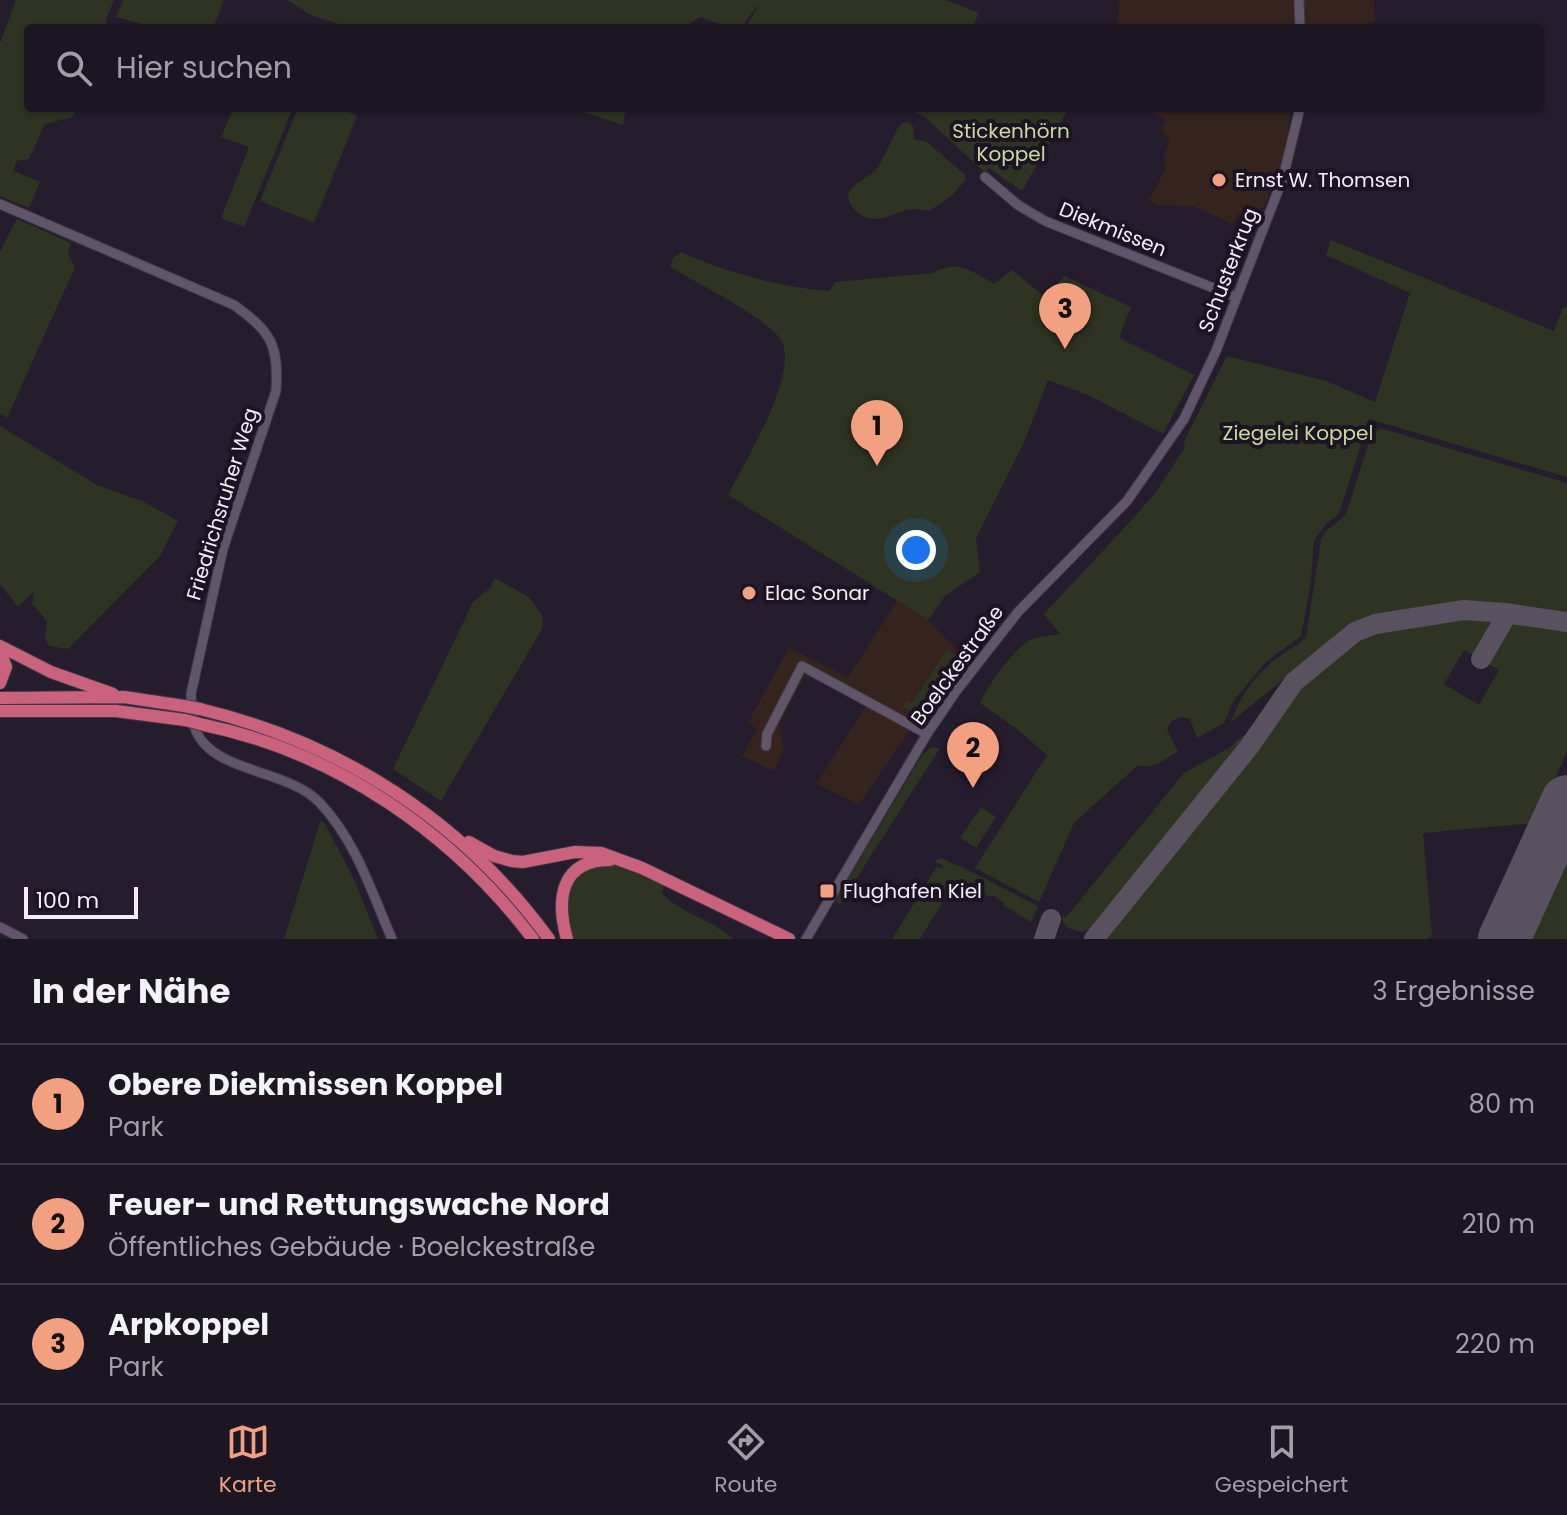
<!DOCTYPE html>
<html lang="de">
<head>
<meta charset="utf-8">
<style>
  body { margin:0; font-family:Poppins,sans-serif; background:#29222f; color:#f1f3f6 }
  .scale { position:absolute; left:24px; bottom:20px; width:114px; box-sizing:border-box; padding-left:8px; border:4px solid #f3edf8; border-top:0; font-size:22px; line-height:28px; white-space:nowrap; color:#f3edf8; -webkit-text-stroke:6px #1c1323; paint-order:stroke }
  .you { position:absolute; left:916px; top:550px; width:28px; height:28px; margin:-20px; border:6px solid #fff; border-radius:50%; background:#1a73e8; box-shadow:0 0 0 12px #1a73e833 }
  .badge { display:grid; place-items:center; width:52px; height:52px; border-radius:50%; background:#f3a081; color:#111; font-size:26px; font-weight:700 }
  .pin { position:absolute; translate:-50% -66px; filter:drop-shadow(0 2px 4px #0008) }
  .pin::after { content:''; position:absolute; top:42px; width:28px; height:24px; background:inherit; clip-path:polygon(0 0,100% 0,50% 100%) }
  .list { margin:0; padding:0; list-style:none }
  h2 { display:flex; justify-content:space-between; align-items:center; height:104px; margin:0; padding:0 32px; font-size:34px }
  h2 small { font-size:26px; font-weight:400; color:#a09fa5 }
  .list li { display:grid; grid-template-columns:52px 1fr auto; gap:24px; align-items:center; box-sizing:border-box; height:120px; padding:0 32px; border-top:2px solid #3a3440 }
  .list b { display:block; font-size:30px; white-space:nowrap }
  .list p { margin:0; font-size:26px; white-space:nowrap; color:#a09fa5 }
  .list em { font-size:26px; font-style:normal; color:#a09fa5 }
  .icon { flex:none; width:44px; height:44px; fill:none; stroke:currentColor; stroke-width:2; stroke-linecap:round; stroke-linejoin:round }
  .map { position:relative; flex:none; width:1567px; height:939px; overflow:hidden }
  .search { position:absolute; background:#1c1522; box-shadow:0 2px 6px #0004; left:24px; right:24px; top:24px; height:88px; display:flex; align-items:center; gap:20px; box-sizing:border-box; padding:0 28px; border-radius:8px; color:#a09fa5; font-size:30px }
  .sheet { height:464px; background:#1c1522 }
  nav { display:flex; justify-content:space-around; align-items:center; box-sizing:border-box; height:112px; border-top:2px solid #3a3440; background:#1c1522; font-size:22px; color:#a09fa5 }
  nav a { display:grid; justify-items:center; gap:4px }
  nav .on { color:#f3a081 }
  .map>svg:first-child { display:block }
</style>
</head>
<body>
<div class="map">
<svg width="1567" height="939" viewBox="0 0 1567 939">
  <rect width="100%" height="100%" fill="#251c2d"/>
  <g fill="#35231d">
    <polygon points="1119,0 1374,0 1375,22 1334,28 1118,28"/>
    <polygon points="1155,108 1290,108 1288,137 1280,169 1259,220 1239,213 1232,224 1193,206 1156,205 1149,200 1166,168 1164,155 1170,141 1161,131 1165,119 1153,115"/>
    <polygon points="897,601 928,620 961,654 859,805 816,784 866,706 810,676 803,679 779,725 784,750 774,771 742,756 757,729 748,723 789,647 848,677"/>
  </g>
  <g fill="#2e3421">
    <polygon points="16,0 114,0 106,19 108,28 28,28 28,108 77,108 73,117 45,124 29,159 16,161 14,171 40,182 29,208 0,196 0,43"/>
    <polygon points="123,0 224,0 213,28 157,28 116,17"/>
    <polygon points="288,0 946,0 979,13 972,28 746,28 760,2 741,28 729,28 701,17 682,28 352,28 310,15"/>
    <polygon points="234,108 293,108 244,227 221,218 249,147 221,137"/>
    <polygon points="298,108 341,108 357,116 314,223 260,201"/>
    <polygon points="571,108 626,108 623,125"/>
    <polygon points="906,108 1069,108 1022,191 989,168 985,173 925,117"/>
    <path d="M907 122 913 126 914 139 927 142 964 174 966 179 953 195 929 211C898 205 899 217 875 219 868 219 858 215 854 209 836 187 867 181 877 168 885 156 891 142 897 129L902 123Z"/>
    <polygon points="17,219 71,243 68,254 75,267 7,418 0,413 0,252"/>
    <path d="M1331 240 1554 331 1563 307 1567 308V477L1369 419 1339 514 1327 523 1314 540 1311 582 1301 636 1267 661 1234 700 1224 723 1197 738 1190 719 1182 717 1171 721 1167 730 1178 751C1165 759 1153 771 1138 765L1074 823 1039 902 975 868 1047 755 1017 729 980 703C987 686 1013 651 1028 641 1037 636 1050 636 1060 634L1044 614 1137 514 1156 492 1185 447 1183 444 1227 356 1326 381 1375 402 1410 293 1326 255Z"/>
    <path d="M681 252C727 273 780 287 830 291L835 282 933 273C958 259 972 271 994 284L1012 270 1046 298 1064 276 1131 307 1119 338 1194 375 1163 434 1088 395 1048 380 1025 440 976 538 980 572 945 596 928 620 728 495C744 464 798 375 782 342 772 320 693 281 670 267L673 258Z"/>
    <polygon points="0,426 97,485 142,501 178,521 160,556 68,649 49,646 45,639 47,621 32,604 34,591 18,607 0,584"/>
    <path d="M1380 428 1567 483V615L1507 606 1463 604 1374 617 1340 633 1231 722C1240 696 1257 672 1280 656 1289 649 1299 645 1306 637L1321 539 1325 532 1346 515 1371 435Z"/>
    <polygon points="495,578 529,597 543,617 542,629 441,801 393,769 473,602 489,589"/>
    <path d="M1444 619 1483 618 1494 621 1477 657 1464 650 1444 684 1479 705 1499 670 1485 662 1500 634 1511 621 1567 629V752L1535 823 1423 833 1432 936 1427 939H1106C1154 878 1203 819 1251 758 1287 713 1304 672 1356 640 1381 626 1416 624 1444 619Z"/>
    <polygon points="947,649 959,656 920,715 903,707 907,701 912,703"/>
    <polygon points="1244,735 1246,736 1092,928 1082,932 1068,928 1061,918 1067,916 1184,773 1229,748"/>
    <polygon points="932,747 940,748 840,904 835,901 922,755"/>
    <polygon points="981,807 996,817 976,848 960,838"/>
    <polygon points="320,822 324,822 353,877 378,939 284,939"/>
    <polygon points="1567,852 1567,939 1528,939"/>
    <polygon points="941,858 970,871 1038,906 1031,922 1003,905 1004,903 993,895 989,897 970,885 966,891 954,884 920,939 892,939 937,866 942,869 943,866 934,861"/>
    <path d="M609 863 625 866 664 884 662 893C680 914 713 919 733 939H573C565 917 560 883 585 869 591 866 602 865 609 863Z"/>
  </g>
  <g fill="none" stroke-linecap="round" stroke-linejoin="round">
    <g stroke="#595060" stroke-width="20">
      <polyline points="1481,659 1504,620 1505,613"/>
      <polyline points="1044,939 1051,919"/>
      <polyline points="1094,939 1249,747 1294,682 1355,632 1375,624 1464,610 1505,613 1567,622"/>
    </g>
    <polyline stroke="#595060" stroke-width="52" points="1504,939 1567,801"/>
    <g stroke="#403947" stroke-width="11">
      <g id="minor">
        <polyline points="1299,0 1300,28"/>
        <polyline points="985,177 1018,205 1045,221 1236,297"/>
        <path d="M0 204 234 305C271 332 279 344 276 391L223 549 191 694C192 706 191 719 196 731 214 773 288 769 320 803 356 841 372 893 392 939"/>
        <polyline points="766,746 767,734 802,666 927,734"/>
        <polyline points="0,927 23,939"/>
        <polyline points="806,939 927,734 957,690 1018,612 1127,501 1184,419 1216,351 1283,178 1300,108"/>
      </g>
    </g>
    <g stroke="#403947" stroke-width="14">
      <g id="highway">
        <polyline points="0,646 51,672 113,694"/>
        <polyline points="0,651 6,667 0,683"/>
        <polyline points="0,698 124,697 184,706"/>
        <path d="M200 709C342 743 463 821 549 939"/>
        <polyline points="0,711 116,711 185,720"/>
        <path d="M204 725C335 752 452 832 533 939"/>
        <polyline points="469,842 494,856 512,861 523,862 575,852 601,853 642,868 789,939"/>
        <path d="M567 939C556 900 560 860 610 860"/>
      </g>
    </g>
    <use href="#minor" stroke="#605569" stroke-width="9"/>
    <use href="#highway" stroke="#ca617d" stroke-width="12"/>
    <g stroke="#403947" stroke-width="14" stroke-linecap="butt">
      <g id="highway-bridge">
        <polyline points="184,706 200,709"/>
        <polyline points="185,720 204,725"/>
      </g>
    </g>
    <use href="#highway-bridge" stroke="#ca617d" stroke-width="12"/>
  </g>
  <g fill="#f3a081" stroke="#1c1323" stroke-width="3">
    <circle cx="1219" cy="180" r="8"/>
    <circle cx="749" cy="593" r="8"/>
    <rect x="819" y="883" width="16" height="16" rx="4"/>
  </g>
  <g text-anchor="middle" stroke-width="8" stroke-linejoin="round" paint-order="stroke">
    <g font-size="20" fill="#cadb9f" stroke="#1c1323">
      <text x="1011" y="138">Stickenhörn<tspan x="1011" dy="23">Koppel</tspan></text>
      <text x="1298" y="440">Ziegelei Koppel</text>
    </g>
    <g font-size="20" fill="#f3edf8" stroke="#1c1323" text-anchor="start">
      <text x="1235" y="187">Ernst W. Thomsen</text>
      <text x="765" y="600">Elac Sonar</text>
      <text x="843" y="898">Flughafen Kiel</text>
    </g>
    <g font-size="20" fill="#f3edf8" stroke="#1c1323">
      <text transform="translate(1113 229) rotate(22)" y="7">Diekmissen</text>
      <text transform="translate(1228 270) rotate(-69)" y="7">Schusterkrug</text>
      <text transform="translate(222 504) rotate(-73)" y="7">Friedrichsruher Weg</text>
      <text transform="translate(957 665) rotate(-54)" y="7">Boelckestraße</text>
    </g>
  </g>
</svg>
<div class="scale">100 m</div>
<div class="you"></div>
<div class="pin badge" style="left:877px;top:466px">1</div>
<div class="pin badge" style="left:973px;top:788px">2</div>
<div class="pin badge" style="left:1065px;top:349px">3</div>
<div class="search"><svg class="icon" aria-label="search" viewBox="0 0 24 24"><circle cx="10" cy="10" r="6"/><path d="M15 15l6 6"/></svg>Hier suchen</div>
</div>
<section class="sheet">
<h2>In der Nähe<small>3 Ergebnisse</small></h2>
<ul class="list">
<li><span class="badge">1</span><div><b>Obere Diekmissen Koppel</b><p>Park</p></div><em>80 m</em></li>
<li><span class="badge">2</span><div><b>Feuer- und Rettungswache Nord</b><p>Öffentliches Gebäude · Boelckestraße</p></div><em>210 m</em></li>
<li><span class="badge">3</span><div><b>Arpkoppel</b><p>Park</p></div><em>220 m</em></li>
</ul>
</section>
<nav>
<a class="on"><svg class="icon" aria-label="map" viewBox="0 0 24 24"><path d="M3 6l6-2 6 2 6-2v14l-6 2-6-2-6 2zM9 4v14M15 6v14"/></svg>Karte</a>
<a><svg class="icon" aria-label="directions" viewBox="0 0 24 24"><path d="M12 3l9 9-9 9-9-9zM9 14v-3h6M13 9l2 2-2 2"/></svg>Route</a>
<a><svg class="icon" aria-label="saved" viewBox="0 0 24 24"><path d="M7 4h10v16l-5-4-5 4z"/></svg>Gespeichert</a>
</nav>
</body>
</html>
